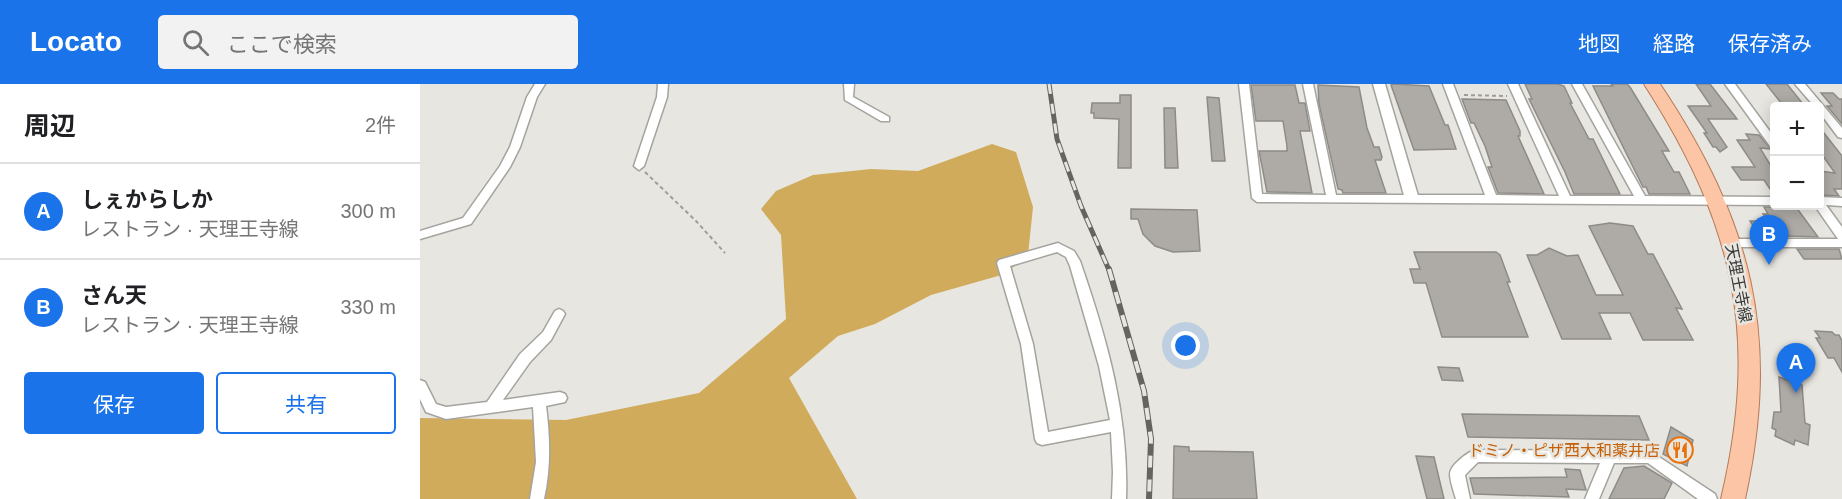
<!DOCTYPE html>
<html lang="ja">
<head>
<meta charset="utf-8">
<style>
  body { margin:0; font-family:Helvetica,"Noto Sans JP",sans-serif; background:#f2f2f2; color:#202124 }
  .controls { position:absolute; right:18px; top:18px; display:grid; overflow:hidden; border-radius:6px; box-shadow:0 3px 15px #0003 }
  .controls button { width:54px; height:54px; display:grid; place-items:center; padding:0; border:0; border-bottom:2px solid #e0e0e0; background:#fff; color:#202124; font:30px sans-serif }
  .you { position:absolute; left:766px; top:262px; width:21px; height:21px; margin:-15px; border:4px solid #fff; border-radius:50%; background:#1a73e8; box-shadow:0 0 0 9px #1a73e833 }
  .badge { display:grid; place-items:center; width:39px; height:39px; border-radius:50%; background:#1a73e8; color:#fff; font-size:20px; font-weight:700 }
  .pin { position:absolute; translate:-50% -50px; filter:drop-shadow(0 2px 3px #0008) }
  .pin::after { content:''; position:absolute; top:32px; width:21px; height:18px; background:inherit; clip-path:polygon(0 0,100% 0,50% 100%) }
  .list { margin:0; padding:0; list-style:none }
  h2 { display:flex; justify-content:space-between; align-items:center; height:78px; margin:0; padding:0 24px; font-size:26px }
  h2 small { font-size:20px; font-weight:400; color:#757577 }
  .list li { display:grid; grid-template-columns:39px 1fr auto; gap:18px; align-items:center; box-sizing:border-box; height:96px; padding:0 24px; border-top:2px solid #e0e0e0 }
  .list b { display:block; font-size:22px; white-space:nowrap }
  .list p { margin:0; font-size:20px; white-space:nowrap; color:#757577 }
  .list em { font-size:20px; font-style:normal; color:#757577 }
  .actions { display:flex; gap:12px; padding:18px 24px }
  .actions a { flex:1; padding:14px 0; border:2px solid #1a73e8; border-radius:6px; text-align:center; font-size:21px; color:#1a73e8 }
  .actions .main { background:#1a73e8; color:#fff }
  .icon { flex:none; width:33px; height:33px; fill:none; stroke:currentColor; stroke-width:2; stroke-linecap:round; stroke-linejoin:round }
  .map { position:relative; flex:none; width:1422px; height:415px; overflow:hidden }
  header { display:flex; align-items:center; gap:36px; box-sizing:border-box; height:84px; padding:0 30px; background:#1a73e8; color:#fff }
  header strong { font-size:28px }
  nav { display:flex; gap:33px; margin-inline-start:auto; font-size:21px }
  .search { width:420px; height:54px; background:#f2f2f2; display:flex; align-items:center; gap:15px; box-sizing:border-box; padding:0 21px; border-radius:6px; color:#757577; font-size:22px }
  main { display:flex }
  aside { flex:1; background:#fff }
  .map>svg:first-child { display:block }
</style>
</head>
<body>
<header>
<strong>Locato</strong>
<div class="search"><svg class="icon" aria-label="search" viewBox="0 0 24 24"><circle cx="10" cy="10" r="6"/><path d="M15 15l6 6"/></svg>ここで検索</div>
<nav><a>地図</a><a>経路</a><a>保存済み</a></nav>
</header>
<main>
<aside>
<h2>周辺<small>2件</small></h2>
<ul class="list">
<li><span class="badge">A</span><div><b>しぇからしか</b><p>レストラン · 天理王寺線</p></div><em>300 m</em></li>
<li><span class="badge">B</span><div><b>さん天</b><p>レストラン · 天理王寺線</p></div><em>330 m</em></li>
</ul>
<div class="actions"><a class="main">保存</a><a>共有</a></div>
</aside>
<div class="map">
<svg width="1422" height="415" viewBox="0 0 1422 415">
  <rect width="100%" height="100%" fill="#e8e6e0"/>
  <polygon fill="#d1ab5c" points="572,60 596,68 613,123 608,171 585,190 511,211 455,240 418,252 369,294 437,415 0,415 0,334 146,336 279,309 366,235 361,151 341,125 356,107 393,91 451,85 498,87"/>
  <g fill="#aeaba7" stroke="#8e8c87" stroke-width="1.5">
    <polygon points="974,0 1009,2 1025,41 1028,41 1036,65 994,66 971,1"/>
    <polygon points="1105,0 1138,0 1144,2 1152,19 1150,19 1169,55 1173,55 1200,110 1154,110 1145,88 1109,15 1112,15"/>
    <polygon points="1191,0 1207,0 1210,3 1249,67 1242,67 1254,88 1259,88 1270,110 1229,110 1226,103 1223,103 1173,2 1193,2"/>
    <polygon points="1276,0 1290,0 1317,35 1288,35 1307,63 1300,68 1296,63 1293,63 1284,49 1287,49 1268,22 1291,22"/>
    <polygon points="1346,0 1367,0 1383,20 1362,20"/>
    <polygon points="831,1 875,1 879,19 885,19 890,47 880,47 892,109 847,108 839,67 867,67 867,62 863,37 836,37"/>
    <polygon points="898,1 939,3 947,44 954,63 959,63 962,73 961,76 955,76 966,109 923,109 922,106 918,105 899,20"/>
    <polygon points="1401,9 1413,9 1419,15 1422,15 1422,40 1407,22 1412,22"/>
    <polygon points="700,11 711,11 711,84 698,84 699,35 674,34 674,29 671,29 672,19 700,19"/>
    <polygon points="787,13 799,14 805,77 792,77"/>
    <polygon points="1042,15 1086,16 1100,47 1100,52 1098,52 1124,110 1078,109 1068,83 1072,83 1065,62 1054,39 1051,39"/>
    <polygon points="744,24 755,24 758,84 745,84"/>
    <polygon points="1400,44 1422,72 1422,105 1414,105 1419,112 1402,111 1400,108 1400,87 1415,89 1400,68"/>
    <polygon points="1326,50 1339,51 1351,65 1340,64 1354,87 1354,111 1344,96 1321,96 1312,83 1335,83 1317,56 1330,56"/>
    <polygon points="1344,123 1376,123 1398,153 1339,151 1330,137 1348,137 1343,130 1348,130"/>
    <polygon points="711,125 777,126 780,167 753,168 735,162 723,150 718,135 711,135"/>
    <polygon points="1190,139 1213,142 1228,170 1233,170 1262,225 1256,224 1273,256 1223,256 1210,229 1179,229 1191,255 1142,255 1107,171 1117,171 1129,164 1147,172 1158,171 1176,211 1203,211 1169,142"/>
    <polygon points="1377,165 1419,165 1422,175 1384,175"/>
    <polygon points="994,168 1076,168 1080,171 1090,198 1087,198 1108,253 1022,253 1006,199 994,199 990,185 1000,185"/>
    <polygon points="1395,247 1412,248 1415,251 1419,251 1422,257 1422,288 1414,274 1408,274 1396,254 1400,254"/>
    <polygon points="1018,283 1039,284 1043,297 1022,296"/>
    <polygon points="1359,293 1382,301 1385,339 1390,341 1388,361 1375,356 1374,361 1355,352 1356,346 1352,344 1354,328 1361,328"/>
    <polygon points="1042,330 1219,332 1229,356 1048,353"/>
    <polygon points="1251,343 1273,356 1267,382 1243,370"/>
    <polygon points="754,362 769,363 769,367 833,368 837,415 753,415"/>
    <polygon points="996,372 1014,373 1024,415 1007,415"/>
    <polygon points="1224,382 1252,399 1244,415 1189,415 1204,384"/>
    <polygon points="1145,385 1160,386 1166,406 1146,405 1149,413 1054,410 1050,394 1147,393"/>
  </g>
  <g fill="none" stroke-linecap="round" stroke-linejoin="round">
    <g stroke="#a5a39e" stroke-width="3">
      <g id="minor">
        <polygon points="115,0 125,0 117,13 100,63 90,83 51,140 0,155 0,147 43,134 80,82 90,63 107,13"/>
        <polygon points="238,0 248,0 247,13 224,82 219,86 214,82 237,13"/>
        <polygon points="424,0 434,0 433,13 469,33 469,37 461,37 425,16"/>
        <polygon points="819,0 829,0 842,110 906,111 883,0 893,0 916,111 1065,111 1023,0 1033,0 1076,111 1139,112 1088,0 1098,0 1150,112 1214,112 1152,0 1162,0 1225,112 1354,113 1354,121 837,118 832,114"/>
        <polygon points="1305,0 1315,0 1354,53 1354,63 1350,62"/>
        <polygon points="1375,0 1385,0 1422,44 1422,54 1418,53 1400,29 1400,22 1394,22"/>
        <polygon points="1400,113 1422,114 1422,122 1406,121 1422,143 1422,163 1313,163 1307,159 1313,155 1418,155 1395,122 1400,122"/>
        <path d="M638 159 654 167 660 177C687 255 709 332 706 415H692L693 388 691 348 622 361 617 359 615 355 601 260 577 179 579 176ZM637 168 646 173 650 182 679 282 690 336 628 348 613 260 590 182Z"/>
        <path d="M139 225 143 227 145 230 131 256 110 278 83 316 140 308 145 310 147 314 145 318 126 322C130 353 131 384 124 415H110L116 378 113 323 26 335 6 328 0 315V296L5 298 16 320 26 323 67 318 100 270 123 248 135 227Z"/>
        <path d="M1055 366 1230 367 1295 410 1297 415H1278L1228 379H1194L1179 415H1165L1180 379 1058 378 1045 391 1050 415H1036C1034 408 1030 397 1030 390 1030 381 1048 368 1055 366Z"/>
      </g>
    </g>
    <g stroke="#a5a39e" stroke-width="3">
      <polygon id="tertiary" points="953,0 965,0 999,115 997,118 987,118 985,115"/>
    </g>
    <g stroke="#b67b58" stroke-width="2">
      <path id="primary" d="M1224 0H1240C1332 138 1361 251 1325 415H1301C1340 251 1314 140 1224 0Z"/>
    </g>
    <g stroke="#9e9d98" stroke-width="2" stroke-dasharray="4 3" stroke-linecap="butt">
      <polyline points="1044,11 1087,12"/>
      <polyline points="225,88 276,137 305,169"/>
    </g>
    <use href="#minor" fill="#fff" fill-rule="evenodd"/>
    <use href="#tertiary" fill="#fff" fill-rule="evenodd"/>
    <use href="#primary" fill="#fbc5a6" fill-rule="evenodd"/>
    <g stroke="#656461" stroke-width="5">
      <polyline id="rail-far1" points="629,0 637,55 661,122 689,186"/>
    </g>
    <g stroke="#656461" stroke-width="6">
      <polyline id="rail" points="689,185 724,307 731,355 729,415"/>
    </g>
    <use href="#rail-far1" stroke="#e8e6e0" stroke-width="3" stroke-dasharray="10" stroke-linecap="butt"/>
    <use href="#rail" stroke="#e8e6e0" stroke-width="4" stroke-dasharray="12" stroke-linecap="butt"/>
  </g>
  <defs>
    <g id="restaurant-ring" transform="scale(1.35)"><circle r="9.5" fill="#e8e6e0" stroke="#e8710a" stroke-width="1.5"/><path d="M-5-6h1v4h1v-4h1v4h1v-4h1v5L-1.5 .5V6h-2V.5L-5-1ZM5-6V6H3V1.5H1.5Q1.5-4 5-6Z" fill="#e8710a"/></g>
  </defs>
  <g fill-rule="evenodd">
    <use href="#restaurant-ring" x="1260" y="366"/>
  </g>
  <g text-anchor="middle" stroke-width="5" stroke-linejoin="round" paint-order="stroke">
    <g font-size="16" fill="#393836" stroke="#e8e6e0">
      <text transform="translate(1319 199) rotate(79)" y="6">天理王寺線</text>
    </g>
    <g font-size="16" fill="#c56008" stroke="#e8e6e0" text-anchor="end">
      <text x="1240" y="372">ドミノ・ピザ西大和薬井店</text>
    </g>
  </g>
</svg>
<div class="controls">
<button>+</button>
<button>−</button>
</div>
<div class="you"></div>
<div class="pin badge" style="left:1376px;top:309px">A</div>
<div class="pin badge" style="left:1349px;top:181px">B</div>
</div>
</main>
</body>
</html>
